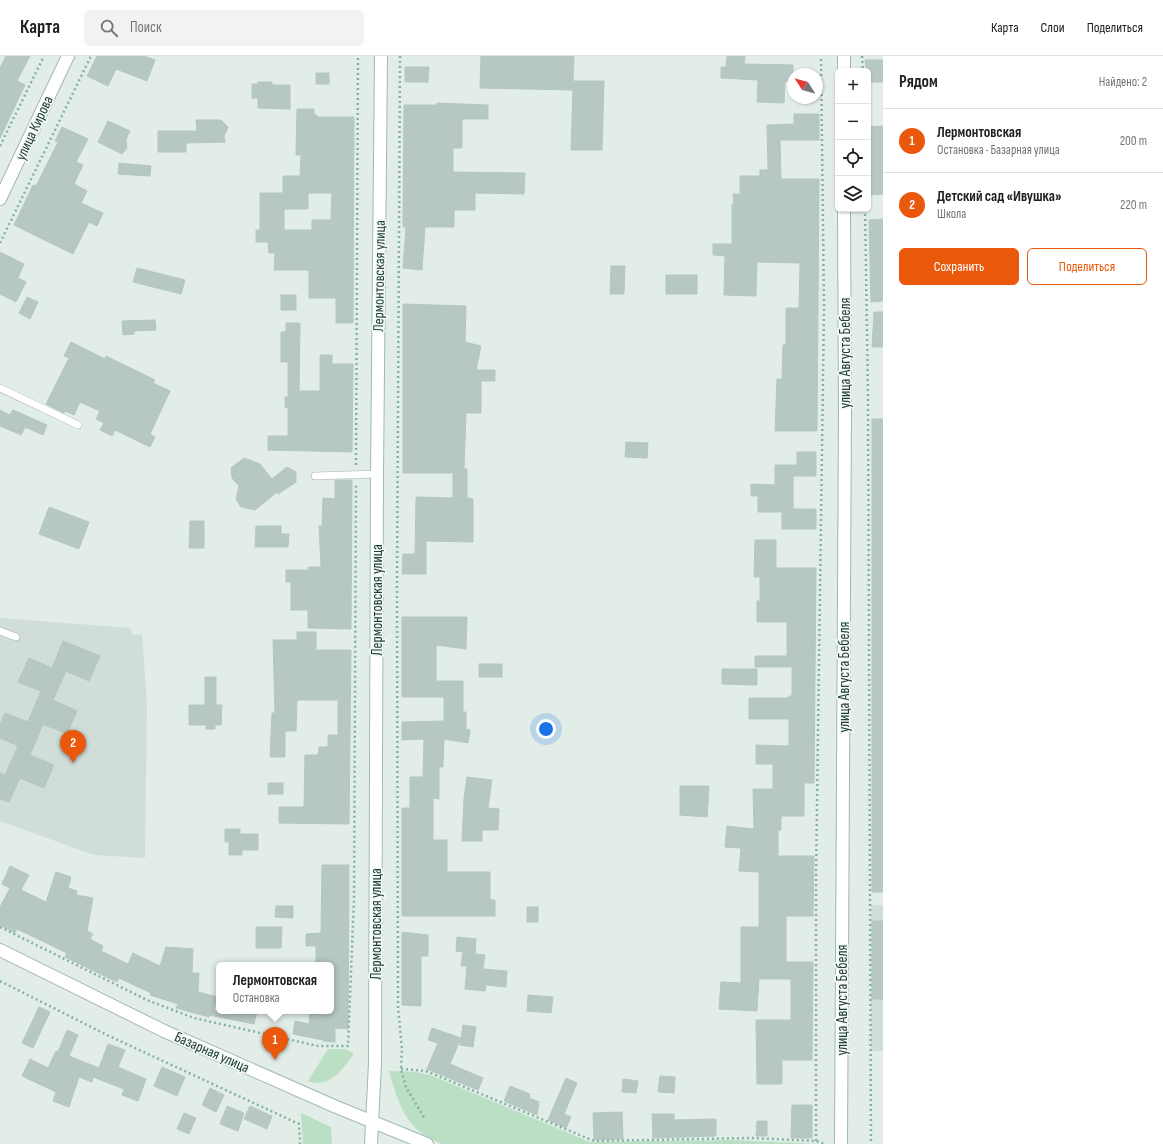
<!DOCTYPE html>
<html lang="ru">
<head>
<meta charset="utf-8">
<style>
  body { margin:0; font-family:"Sofia Sans Condensed",sans-serif; background:#f2f2f2; color:#202124 }
  .controls { position:absolute; right:12px; top:12px; display:grid; overflow:hidden; border-radius:6px; box-shadow:0 1px 3px #0004 }
  .controls button { width:36px; height:36px; display:grid; place-items:center; padding:0; border:0; border-bottom:1px solid #e0e0e0; background:#fff; color:#202124; font:20px sans-serif }
  .compass { position:absolute; left:787px; top:12px; width:36px; height:36px; border-radius:50%; background:#fff; box-shadow:0 1px 3px #0004; rotate:306deg }
  .you { position:absolute; left:546px; top:673px; width:14px; height:14px; margin:-10px; border:3px solid #fff; border-radius:50%; background:#1a73e8; box-shadow:0 0 0 6px #1a73e833 }
  .badge { display:grid; place-items:center; width:26px; height:26px; border-radius:50%; background:#ea580c; color:#fff; font-size:13px; font-weight:700 }
  .pin { position:absolute; translate:-50% -33px; filter:drop-shadow(0 1px 2px #0008) }
  .pin::after { content:''; position:absolute; top:21px; width:14px; height:12px; background:inherit; clip-path:polygon(0 0,100% 0,50% 100%) }
  .popup { position:absolute; left:216px; top:906px; width:118px; height:52px; box-sizing:border-box; display:grid; place-content:center; border-radius:6px; background:#fff; filter:drop-shadow(0 1px 3px #0005); font-size:13px; white-space:nowrap; color:#757577 }
  .popup b { font-size:15px; color:#202124 }
  .popup::after { content:''; position:absolute; left:50%; top:100%; margin-left:-8px; border:8px solid transparent; border-top-color:#fff }
  .list { margin:0; padding:0; list-style:none }
  h2 { display:flex; justify-content:space-between; align-items:center; height:52px; margin:0; padding:0 16px; font-size:17px }
  h2 small { font-size:13px; font-weight:400; color:#757577 }
  .list li { display:grid; grid-template-columns:26px 1fr auto; gap:12px; align-items:center; box-sizing:border-box; height:64px; padding:0 16px; border-top:1px solid #e0e0e0 }
  .list b { display:block; font-size:15px; white-space:nowrap }
  .list p { margin:0; font-size:13px; white-space:nowrap; color:#757577 }
  .list em { font-size:13px; font-style:normal; color:#757577 }
  .actions { display:flex; gap:8px; padding:12px 16px }
  .actions a { flex:1; padding:9px 0; border:1px solid #ea580c; border-radius:6px; text-align:center; font-size:14px; color:#ea580c }
  .actions .main { background:#ea580c; color:#fff }
  .icon { flex:none; width:22px; height:22px; fill:none; stroke:currentColor; stroke-width:2; stroke-linecap:round; stroke-linejoin:round }
  .map { position:relative; flex:none; width:883px; height:1088px; overflow:hidden }
  header { display:flex; align-items:center; gap:24px; box-sizing:border-box; height:56px; padding:0 20px; background:#fff; border-bottom:1px solid #e0e0e0 }
  header strong { font-size:19px }
  nav { display:flex; gap:22px; margin-inline-start:auto; font-size:14px }
  .search { width:280px; height:36px; background:#f2f2f2; display:flex; align-items:center; gap:10px; box-sizing:border-box; padding:0 14px; border-radius:6px; color:#757577; font-size:15px }
  main { display:flex }
  aside { flex:1; background:#fff }
  .map>svg:first-child { display:block }
</style>
</head>
<body>
<header>
<strong>Карта</strong>
<div class="search"><svg class="icon" aria-label="search" viewBox="0 0 24 24"><circle cx="10" cy="10" r="6"/><path d="M15 15l6 6"/></svg>Поиск</div>
<nav><a>Карта</a><a>Слои</a><a>Поделиться</a></nav>
</header>
<main>
<div class="map">
<svg width="883" height="1088" viewBox="0 0 883 1088">
  <rect width="100%" height="100%" fill="#e2ede8"/>
  <g fill="#d0ddd8">
    <polygon points="0,562 131,572 132,579 142,578 147,649 145,802 94,799 0,765"/>
    <rect x="871" y="849" width="12" height="146"/>
  </g>
  <g fill="#badfc5">
    <path d="M328 993H346L354 998C343 1013 329 1033 308 1025Z"/>
    <path d="M389 1015 416 1016 430 1019 590 1086 734 1084 819 1088H442C406 1074 399 1050 389 1015Z"/>
    <polygon points="301,1057 331,1071 332,1088 303,1088"/>
  </g>
  <g fill="#b7c8c2" stroke="#b4c7c0" fill-rule="evenodd">
    <polygon points="6,0 30,0 17,25 25,29 0,82 0,12"/>
    <polygon points="97,0 144,0 155,4 147,25 116,13 108,30 87,20"/>
    <polygon points="481,0 574,0 573,25 604,25 602,94 571,94 573,34 480,32"/>
    <polygon points="727,0 745,0 744,8 793,9 793,26 785,25 784,47 757,46 758,24 721,22 721,11 726,11"/>
    <polygon points="865,4 883,4 883,26 868,26"/>
    <polygon points="405,11 429,11 428,26 405,26"/>
    <rect x="316" y="17" width="13" height="11"/>
    <polygon points="258,26 272,26 272,29 290,29 290,53 258,52 258,42 252,42 252,28 258,28"/>
    <polygon points="437,47 488,49 488,63 462,63 462,92 453,92 453,116 525,117 524,138 475,137 475,154 454,154 454,171 425,171 422,214 403,212 406,171 403,171 404,49 437,49"/>
    <path d="M297 53H314V59H317V61H354L353 267H336V242H309V214H274L275 197H269L268 186H256V174H260V137H283V120H300L301 99H296ZM308 137H332L331 164H312V174H284V153H308Z"/>
    <polygon points="794,58 819,58 819,84 780,84 781,123 819,123 817,375 775,375 777,323 782,323 783,289 786,289 786,252 799,252 800,207 757,206 756,240 724,239 725,200 713,199 713,188 732,188 732,148 734,148 733,138 740,138 740,120 760,120 760,114 768,114 767,69 794,68"/>
    <polygon points="196,64 221,64 228,71 224,80 225,86 186,87 186,96 158,96 158,75 197,75"/>
    <polygon points="108,65 130,75 126,83 127,92 122,98 98,86"/>
    <polygon points="883,70 883,138 868,139 868,71"/>
    <polygon points="62,71 88,83 76,106 83,109 74,128 87,135 81,147 103,157 97,170 89,166 73,198 14,169 33,129 36,130 58,86 55,85"/>
    <polygon points="119,107 151,110 150,120 118,118"/>
    <polygon points="883,163 883,245 871,246 869,164"/>
    <polygon points="0,196 24,208 18,222 26,226 16,246 0,238"/>
    <polygon points="611,210 625,210 624,238 610,238"/>
    <polygon points="137,212 185,224 181,238 133,226"/>
    <rect x="666" y="219" width="31" height="19"/>
    <rect x="281" y="239" width="15" height="15"/>
    <polygon points="27,241 38,246 30,263 19,257"/>
    <polygon points="403,248 466,250 465,286 481,290 476,314 495,314 495,325 481,325 481,357 466,357 464,413 467,413 467,442 473,443 473,486 426,485 426,518 402,518 403,498 415,498 416,441 453,442 453,417 403,417"/>
    <polygon points="874,256 883,256 883,291 872,291"/>
    <polygon points="155,264 156,274 134,275 134,278 123,279 122,265"/>
    <polygon points="286,267 300,267 299,335 320,335 320,299 332,299 332,308 353,308 352,396 268,394 268,380 288,380 288,352 285,351 285,341 288,341 288,306 281,306 281,276 286,276"/>
    <polygon points="71,286 105,303 106,300 155,324 153,327 170,335 150,378 155,381 150,391 115,374 112,380 100,374 104,367 96,363 100,355 80,346 74,359 65,355 64,357 46,348 69,302 64,300"/>
    <polygon points="0,354 10,359 13,354 47,369 43,379 25,371 21,379 0,370"/>
    <rect x="872" y="363" width="11" height="473"/>
    <polygon points="626,386 648,387 647,402 625,401"/>
    <polygon points="797,396 816,396 816,420 793,420 793,453 816,453 816,473 782,473 782,456 758,456 758,440 751,440 751,428 775,429 775,409 797,409"/>
    <polygon points="244,402 260,408 272,423 287,411 296,416 296,426 278,438 277,436 255,454 241,451 236,443 239,430 232,422 231,412"/>
    <polygon points="335,424 352,424 351,573 308,572 308,554 291,554 291,526 286,526 286,514 308,514 308,511 321,511 319,470 322,470 323,442 335,443"/>
    <polygon points="49,451 89,466 79,493 39,478"/>
    <polygon points="190,465 204,465 204,492 189,492"/>
    <polygon points="256,470 281,470 281,478 289,478 288,491 255,491"/>
    <polygon points="755,484 776,484 776,512 816,512 814,727 804,727 804,760 781,760 781,774 778,774 778,800 814,800 813,860 786,860 786,906 813,906 812,1004 782,1004 782,1028 757,1028 756,964 791,964 791,923 759,923 757,955 719,953 721,926 741,927 741,871 759,871 759,816 739,815 741,792 725,791 727,770 754,773 753,733 773,733 773,708 756,708 756,689 789,690 789,663 749,663 749,642 789,642 789,640 792,640 792,611 755,611 755,600 787,600 787,566 757,566 757,545 760,545 760,521 754,521"/>
    <polygon points="402,561 467,561 466,593 436,589 436,625 463,625 463,656 466,656 466,673 470,674 468,687 444,683 443,711 439,711 439,743 433,742 433,784 447,784 447,816 490,816 490,844 495,844 495,860 402,860 402,752 410,752 410,721 423,721 424,683 402,684 402,666 444,665 444,641 402,641"/>
    <polygon points="297,576 316,576 316,594 351,594 349,768 279,767 279,751 304,751 305,699 318,699 319,691 328,691 328,679 338,679 338,644 297,644 296,675 285,675 285,701 270,701 272,657 275,657 273,584 297,584"/>
    <polygon points="63,585 100,600 89,625 66,615 53,644 77,655 67,678 43,668 30,699 54,709 44,732 20,722 9,746 0,743 0,717 5,719 18,690 0,682 0,669 5,657 28,666 41,635 18,626 29,602 52,612"/>
    <rect x="479" y="608" width="23" height="13"/>
    <polygon points="722,613 757,613 757,629 722,628"/>
    <polygon points="205,621 216,621 216,649 222,649 221,669 215,669 215,673 206,673 206,669 189,669 189,649 205,649"/>
    <polygon points="467,721 492,724 488,752 499,753 498,774 482,774 482,785 462,785 464,743"/>
    <rect x="268" y="727" width="15" height="11"/>
    <polygon points="680,730 709,730 707,761 680,759"/>
    <polygon points="225,773 240,773 240,778 258,778 258,794 242,794 242,799 229,799 229,786 225,786"/>
    <polygon points="322,809 349,809 348,973 335,972 335,986 323,985 323,984 293,978 295,965 309,968 310,955 331,955 331,909 316,909 316,890 306,890 306,878 321,877"/>
    <polygon points="10,810 29,819 21,834 46,846 56,816 71,821 68,832 77,835 76,839 93,842 87,875 93,878 90,883 103,890 101,895 128,908 133,897 160,910 166,891 193,893 192,917 199,917 198,936 217,941 213,960 209,959 209,961 176,952 178,948 150,939 151,937 119,922 117,926 65,901 67,897 38,883 17,873 15,877 0,869 0,851 10,832 2,828"/>
    <polygon points="276,850 293,850 293,862 275,861"/>
    <rect x="527" y="851" width="11" height="15"/>
    <rect x="872" y="865" width="11" height="78"/>
    <polygon points="256,871 282,871 281,892 256,892"/>
    <polygon points="402,876 428,879 428,900 421,900 421,950 402,949"/>
    <polygon points="457,881 476,883 475,898 485,899 483,913 507,915 506,931 486,929 485,935 465,933 467,910 461,910 463,896 456,895"/>
    <polygon points="528,939 553,941 551,957 527,955"/>
    <polygon points="39,951 50,956 33,992 22,987"/>
    <polygon points="215,955 257,955 254,968 214,960"/>
    <polygon points="463,969 476,971 473,991 460,989"/>
    <polygon points="432,972 461,982 450,1008 483,1022 478,1034 427,1013 438,987 428,984"/>
    <polygon points="67,974 78,979 69,1000 99,1012 108,988 125,994 118,1011 146,1023 138,1045 122,1039 124,1033 93,1021 92,1026 79,1021 69,1051 53,1045 56,1036 22,1020 30,1003 48,1012 56,995 58,996"/>
    <polygon points="162,1011 185,1021 177,1040 154,1030"/>
    <polygon points="660,1020 675,1021 674,1037 658,1036"/>
    <polygon points="566,1022 577,1027 564,1058 571,1061 566,1072 548,1064"/>
    <polygon points="623,1023 638,1025 636,1037 622,1036"/>
    <polygon points="510,1030 530,1038 529,1042 539,1046 537,1059 504,1045"/>
    <polygon points="210,1032 224,1039 216,1056 202,1049"/>
    <polygon points="792,1049 812,1049 812,1082 791,1082"/>
    <polygon points="227,1050 244,1057 238,1075 220,1068"/>
    <polygon points="250,1050 272,1060 267,1073 244,1063"/>
    <polygon points="622,1056 623,1083 594,1084 593,1057"/>
    <polygon points="184,1057 196,1062 189,1078 177,1073"/>
    <polygon points="652,1058 674,1058 674,1064 716,1063 716,1080 653,1082"/>
    <polygon points="757,1065 767,1065 767,1080 756,1080"/>
  </g>
  <g fill="none" stroke-linecap="round" stroke-linejoin="round">
    <g stroke="#a4b5b0" stroke-width="8">
      <g id="service">
        <polyline points="0,332 78,369"/>
        <polyline points="315,420 377,418"/>
        <polyline points="0,575 16,581"/>
      </g>
    </g>
    <g stroke="#a4b5b0" stroke-width="14">
      <g id="minor">
        <polyline points="844,0 844,15"/>
        <polyline points="0,143 68,0"/>
        <polyline points="841,1088 845,353 844,153"/>
      </g>
    </g>
    <g stroke="#a0b9b1" stroke-width="14">
      <g id="secondary">
        <polyline points="0,894 164,975 334,1050 427,1088"/>
        <polyline points="371,1088 375,1007 377,418 381,0"/>
      </g>
    </g>
    <g stroke="#81b2a5" stroke-width="2.5" stroke-dasharray="2 3" stroke-linecap="butt">
      <polyline points="400,0 397,529 398,951 402,993 401,1013 406,1031 425,1063"/>
      <polyline points="862,0 863,15"/>
      <polyline points="0,90 44,0"/>
      <polyline points="865,153 868,339 871,1088"/>
      <polyline points="0,187 91,0"/>
      <polyline points="356,409 358,0"/>
      <polyline points="0,871 147,944 194,962 318,990 348,990 354,843 356,428"/>
      <polyline points="0,925 107,979 299,1068 300,1088"/>
      <polyline points="401,1013 426,1015 594,1085 750,1082 816,1085 824,1088"/>
      <polyline points="816,1085 816,820 824,251 821,0"/>
    </g>
    <use href="#service" stroke="#fff" stroke-width="7"/>
    <use href="#minor" stroke="#fff" stroke-width="12"/>
    <use href="#secondary" stroke="#fff" stroke-width="12"/>
  </g>
  <g text-anchor="middle" stroke-width="3.5" stroke-linejoin="round" paint-order="stroke">
    <g font-size="15" fill="#213f38" stroke="#f3f9f6">
      <text transform="translate(34 72) rotate(-65)" y="5">улица Кирова</text>
      <text transform="translate(379 220) rotate(-89)" y="5">Лермонтовская улица</text>
      <text transform="translate(845 297) rotate(-90)" y="5">улица Августа Бебеля</text>
      <text transform="translate(377 544) rotate(-90)" y="5">Лермонтовская улица</text>
      <text transform="translate(844 621) rotate(-90)" y="5">улица Августа Бебеля</text>
      <text transform="translate(376 868) rotate(-90)" y="5">Лермонтовская улица</text>
      <text transform="translate(842 944) rotate(-90)" y="5">улица Августа Бебеля</text>
      <text transform="translate(212 996) rotate(24)" y="5">Базарная улица</text>
    </g>
  </g>
</svg>
<div class="controls">
<button>+</button>
<button>−</button>
<button><svg class="icon" aria-label="locate" viewBox="0 0 24 24"><circle cx="12" cy="12" r="6"/><path d="M12 2v4M12 18v4M2 12h4M18 12h4"/></svg></button>
<button><svg class="icon" aria-label="layers" viewBox="0 0 24 24"><path d="M12 4l9 5-9 5-9-5zM3 14l9 5 9-5"/></svg></button>
</div>
<svg class="compass" viewBox="-18 -18 36 36"><path d="M0-13l5 13h-10z" fill="#e53935"/><path d="M0 13l5-13h-10z" fill="#757577"/></svg>
<div class="you"></div>
<div class="pin badge" style="left:275px;top:1004px">1</div>
<div class="popup"><b>Лермонтовская</b>Остановка</div>
<div class="pin badge" style="left:73px;top:707px">2</div>
</div>
<aside>
<h2>Рядом<small>Найдено: 2</small></h2>
<ul class="list">
<li><span class="badge">1</span><div><b>Лермонтовская</b><p>Остановка · Базарная улица</p></div><em>200 m</em></li>
<li><span class="badge">2</span><div><b>Детский сад «Ивушка»</b><p>Школа</p></div><em>220 m</em></li>
</ul>
<div class="actions"><a class="main">Сохранить</a><a>Поделиться</a></div>
</aside>
</main>
</body>
</html>
